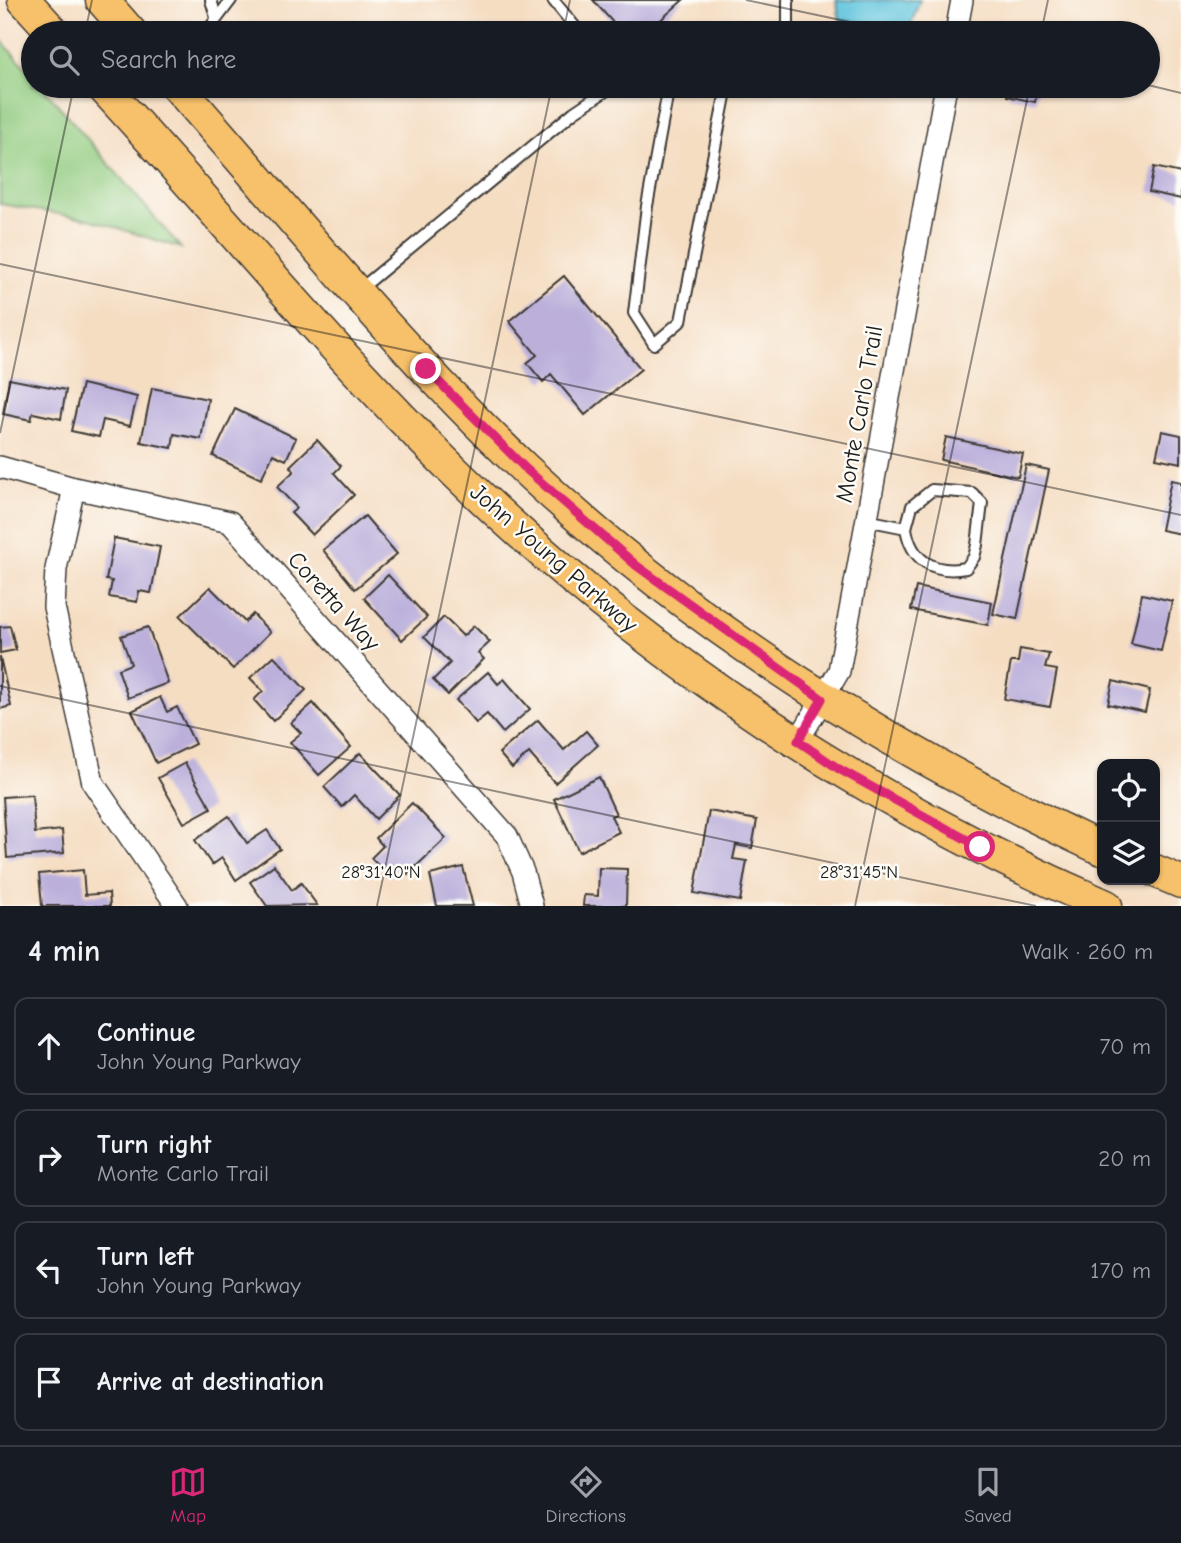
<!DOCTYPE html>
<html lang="en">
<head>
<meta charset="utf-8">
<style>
  body { margin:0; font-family:"Comic Neue",sans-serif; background:#20242c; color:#f1f3f6 }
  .controls { position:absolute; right:21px; bottom:21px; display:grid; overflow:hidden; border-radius:14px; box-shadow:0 2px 5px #0004 }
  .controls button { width:63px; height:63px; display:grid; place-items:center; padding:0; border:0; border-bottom:2px solid #363941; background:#171b24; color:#f1f3f6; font:35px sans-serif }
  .stop { position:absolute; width:21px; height:21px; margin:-16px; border:5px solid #db2777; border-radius:50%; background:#fff }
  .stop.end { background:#db2777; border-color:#fff; box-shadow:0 2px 7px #0008 }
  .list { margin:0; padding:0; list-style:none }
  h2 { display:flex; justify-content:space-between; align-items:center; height:91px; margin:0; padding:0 28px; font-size:30px }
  h2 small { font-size:23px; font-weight:400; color:#9ea1a6 }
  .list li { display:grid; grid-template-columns:46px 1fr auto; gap:21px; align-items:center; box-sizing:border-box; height:98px; margin:0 14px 14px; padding:0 14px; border:2px solid #363941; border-radius:14px }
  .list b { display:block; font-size:26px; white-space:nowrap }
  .list p { margin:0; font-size:23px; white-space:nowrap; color:#9ea1a6 }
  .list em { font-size:23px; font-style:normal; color:#9ea1a6 }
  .icon { flex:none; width:38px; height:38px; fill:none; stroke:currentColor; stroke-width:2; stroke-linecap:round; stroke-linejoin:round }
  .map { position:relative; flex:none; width:1181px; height:906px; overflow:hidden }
  .search { position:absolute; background:#171b24; box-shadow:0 2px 5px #0004; left:21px; right:21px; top:21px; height:77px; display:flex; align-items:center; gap:18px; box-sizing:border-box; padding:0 24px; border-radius:38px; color:#9ea1a6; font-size:26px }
  .sheet { height:539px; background:#171b24 }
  nav { display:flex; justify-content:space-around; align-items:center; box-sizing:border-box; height:98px; border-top:2px solid #363941; background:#171b24; font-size:19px; color:#9ea1a6 }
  nav a { display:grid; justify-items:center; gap:4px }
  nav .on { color:#db2777 }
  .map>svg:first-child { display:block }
</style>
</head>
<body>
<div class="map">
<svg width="1181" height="906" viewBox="0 0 1181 906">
  <rect width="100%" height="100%" fill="#fdfcf7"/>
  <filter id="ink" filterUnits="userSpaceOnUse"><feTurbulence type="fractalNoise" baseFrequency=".0143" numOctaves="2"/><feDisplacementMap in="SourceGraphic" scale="14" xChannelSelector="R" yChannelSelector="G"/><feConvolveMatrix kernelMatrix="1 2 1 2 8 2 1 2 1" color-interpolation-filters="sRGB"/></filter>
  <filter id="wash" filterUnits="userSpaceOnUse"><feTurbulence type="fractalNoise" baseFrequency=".00686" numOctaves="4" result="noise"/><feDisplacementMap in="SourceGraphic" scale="28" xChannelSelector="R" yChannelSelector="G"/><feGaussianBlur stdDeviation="1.57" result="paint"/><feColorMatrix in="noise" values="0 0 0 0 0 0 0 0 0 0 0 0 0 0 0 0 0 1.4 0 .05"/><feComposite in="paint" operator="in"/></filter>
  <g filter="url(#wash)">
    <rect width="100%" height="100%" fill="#f5ddc2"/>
    <polygon fill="#91cb7f" stroke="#56744e" stroke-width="2" points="0,39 33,76 33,86 42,86 181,248 89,219 0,204"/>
    <polygon fill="#5fc3dd" stroke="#3e707c" stroke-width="2" points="836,0 920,0 910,27 840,20"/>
    <g id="blocks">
      <g fill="#bcb0db">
        <polygon points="593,0 683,0 646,33 622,33"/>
        <polygon points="1009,86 1062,86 1060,94 1038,90 1035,102 1007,96"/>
        <polygon points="1154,167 1181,173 1181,199 1149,192"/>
        <polygon points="564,276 641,369 585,415 551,374 543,382 527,363 537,355 509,321"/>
        <polygon points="9,379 66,390 61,419 33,413 31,420 3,414"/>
        <polygon points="82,384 137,397 130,426 103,420 99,437 71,431"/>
        <polygon points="152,388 208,399 201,439 174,434 172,448 141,442"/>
        <polygon points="235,409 296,438 286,460 273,454 261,479 213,456"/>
        <polygon points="1162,431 1181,435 1181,463 1156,458"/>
        <polygon points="946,437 1023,454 1018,477 941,460"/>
        <polygon points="317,440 341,466 334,473 354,495 312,535 291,513 297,508 277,487 294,471 290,466"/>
        <polygon points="1026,465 1049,470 1017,619 993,614"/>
        <polygon points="1171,480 1181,482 1181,534 1161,530"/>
        <polygon points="365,516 397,554 355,589 323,550"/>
        <polygon points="114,538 160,547 151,593 139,591 137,602 109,597 112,581 106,580"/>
        <polygon points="388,575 427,617 402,640 364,598"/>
        <polygon points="210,587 245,622 253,614 270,632 233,669 180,616"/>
        <polygon points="916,587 992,602 988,625 911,610"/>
        <polygon points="1142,594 1172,601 1161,651 1131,644"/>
        <polygon points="444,617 463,636 474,626 490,642 478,653 484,659 448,695 433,680 450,663 424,637"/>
        <polygon points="10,626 16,650 0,653 0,627"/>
        <polygon points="148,627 168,683 128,698 118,669 131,664 121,636"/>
        <polygon points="1020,649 1049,654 1045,668 1057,670 1050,707 1004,699 1011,662 1018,662"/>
        <polygon points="274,656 306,690 273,721 254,700 263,691 250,678"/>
        <polygon points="0,657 11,706 0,709"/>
        <polygon points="488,672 498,684 504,679 530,709 503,733 487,714 476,723 456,700"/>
        <polygon points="1113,681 1150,690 1145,712 1108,704"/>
        <polygon points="160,697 167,712 177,707 195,744 156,763 132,711"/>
        <polygon points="313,703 351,747 319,775 290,742 301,733 291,723"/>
        <polygon points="538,720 564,750 586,731 598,745 555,783 529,753 512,768 499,753"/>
        <polygon points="360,753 400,795 376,819 354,795 342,807 324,787"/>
        <polygon points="185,763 211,808 184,823 158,778"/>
        <polygon points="599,777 616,814 611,816 619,832 579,852 554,799"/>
        <polygon points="32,795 35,833 62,830 64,853 7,858 3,797"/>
        <polygon points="412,803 446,838 408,874 400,865 388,876 371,858 383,846 376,838"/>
        <polygon points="709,811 757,820 752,848 736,845 733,859 747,861 740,901 694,893"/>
        <polygon points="229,816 247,843 267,830 280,849 236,880 222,858 212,865 195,840"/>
        <polygon points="274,865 292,890 301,883 317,905 267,906 250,882"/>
        <polygon points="463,867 473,906 437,906 430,875"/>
        <polygon points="599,868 627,869 626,906 583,906 584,895 598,896"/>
        <polygon points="83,870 85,895 109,893 110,906 42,906 39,874"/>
      </g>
    </g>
  </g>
  <g filter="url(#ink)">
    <use href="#blocks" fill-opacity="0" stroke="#3d3935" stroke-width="2"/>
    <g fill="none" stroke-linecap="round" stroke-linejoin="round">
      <g stroke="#3d3935" stroke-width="14">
        <g id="lane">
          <polyline points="211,0 216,17"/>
          <polyline points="553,0 580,33"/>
          <polyline points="788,0 788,33"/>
          <polyline points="206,33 231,0"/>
          <polyline points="669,86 647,206 634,313 654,344 681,321 727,86"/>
          <polyline points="359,290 574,112 613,86"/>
          <path d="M866 520 906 528C911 560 933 574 966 568L974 557 977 545 982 503 972 493 932 490 912 506 906 528"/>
        </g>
      </g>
      <g stroke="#3d3935" stroke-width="24">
        <g id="street">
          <polyline points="956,33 962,0"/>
          <polyline points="0,467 74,488 230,522 507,836 523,872 532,906"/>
          <polyline points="74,488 56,569 54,607 93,783 177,906"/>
          <polyline points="798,741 839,671 946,86"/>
        </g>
      </g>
      <g stroke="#3d3935" stroke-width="35">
        <g id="primary">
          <polyline points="24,0 54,33"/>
          <polyline points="102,0 131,33"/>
          <path d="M102 86C221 215 332 352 457 474 644 656 867 803 1106 906"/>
          <path d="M177 86C291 215 400 351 525 469 696 629 891 750 1102 849"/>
          <polyline points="1155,871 1181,882"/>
        </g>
      </g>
      <use href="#lane" stroke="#fff" stroke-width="10"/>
      <use href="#street" stroke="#fff" stroke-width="21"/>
      <use href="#primary" stroke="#f7c06b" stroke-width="32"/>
    </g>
  </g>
  <g fill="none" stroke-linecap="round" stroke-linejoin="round" filter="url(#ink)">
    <polyline stroke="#db2777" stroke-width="9" points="426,369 526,469 637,566 822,699 798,741 839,769 980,847"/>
  </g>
  <path fill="none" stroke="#1c1c1c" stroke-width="2" stroke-opacity="0.45" d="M746 0 902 33M85 33 92 0M563 33 570 0M1041 33 1048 0M1148 85 1181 93M0 264 1181 515M0 433 74 86M0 686 1036 906M377 906 552 86M855 906 1030 86"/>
  <g text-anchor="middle" stroke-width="5" stroke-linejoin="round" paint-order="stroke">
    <g font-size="24" fill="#1c1c1c" stroke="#fdfcf7">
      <text transform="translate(859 414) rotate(-80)" y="8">Monte Carlo Trail</text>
      <text transform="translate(554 558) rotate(41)" y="8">John Young Parkway</text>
      <text transform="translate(334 601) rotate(48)" y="8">Coretta Way</text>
    </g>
  </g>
  <g font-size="18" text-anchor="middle" fill="#1c1c1c" stroke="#fdfcf7" stroke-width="5" stroke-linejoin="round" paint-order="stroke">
    <text x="381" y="878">28°31'40"N</text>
    <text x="859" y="878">28°31'45"N</text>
  </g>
</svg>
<div class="controls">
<button><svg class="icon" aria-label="locate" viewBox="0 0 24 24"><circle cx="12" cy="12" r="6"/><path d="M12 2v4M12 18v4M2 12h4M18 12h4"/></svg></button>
<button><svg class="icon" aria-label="layers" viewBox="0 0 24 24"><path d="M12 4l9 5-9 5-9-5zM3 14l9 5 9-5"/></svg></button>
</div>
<div class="stop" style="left:980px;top:847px"></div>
<div class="stop end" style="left:426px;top:369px"></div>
<div class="search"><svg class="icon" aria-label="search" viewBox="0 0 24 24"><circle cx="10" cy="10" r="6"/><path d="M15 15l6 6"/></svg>Search here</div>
</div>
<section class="sheet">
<h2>4 min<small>Walk · 260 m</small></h2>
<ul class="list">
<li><svg class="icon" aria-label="ahead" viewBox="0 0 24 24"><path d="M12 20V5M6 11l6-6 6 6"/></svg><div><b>Continue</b><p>John Young Parkway</p></div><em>70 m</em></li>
<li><svg class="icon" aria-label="right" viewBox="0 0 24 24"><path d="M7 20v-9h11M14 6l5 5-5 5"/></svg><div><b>Turn right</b><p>Monte Carlo Trail</p></div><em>20 m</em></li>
<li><svg class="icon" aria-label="left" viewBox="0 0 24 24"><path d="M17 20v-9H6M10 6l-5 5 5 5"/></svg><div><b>Turn left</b><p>John Young Parkway</p></div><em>170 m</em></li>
<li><svg class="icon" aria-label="arrive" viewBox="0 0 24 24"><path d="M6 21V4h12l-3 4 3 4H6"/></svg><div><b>Arrive at destination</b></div></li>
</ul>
</section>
<nav>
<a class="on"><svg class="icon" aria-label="map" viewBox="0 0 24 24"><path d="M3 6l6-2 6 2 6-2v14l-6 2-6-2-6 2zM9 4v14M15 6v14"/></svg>Map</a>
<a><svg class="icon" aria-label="directions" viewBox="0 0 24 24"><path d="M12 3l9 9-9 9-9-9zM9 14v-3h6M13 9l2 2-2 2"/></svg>Directions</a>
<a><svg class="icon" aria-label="saved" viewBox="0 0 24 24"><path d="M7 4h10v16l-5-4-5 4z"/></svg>Saved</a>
</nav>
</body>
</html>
